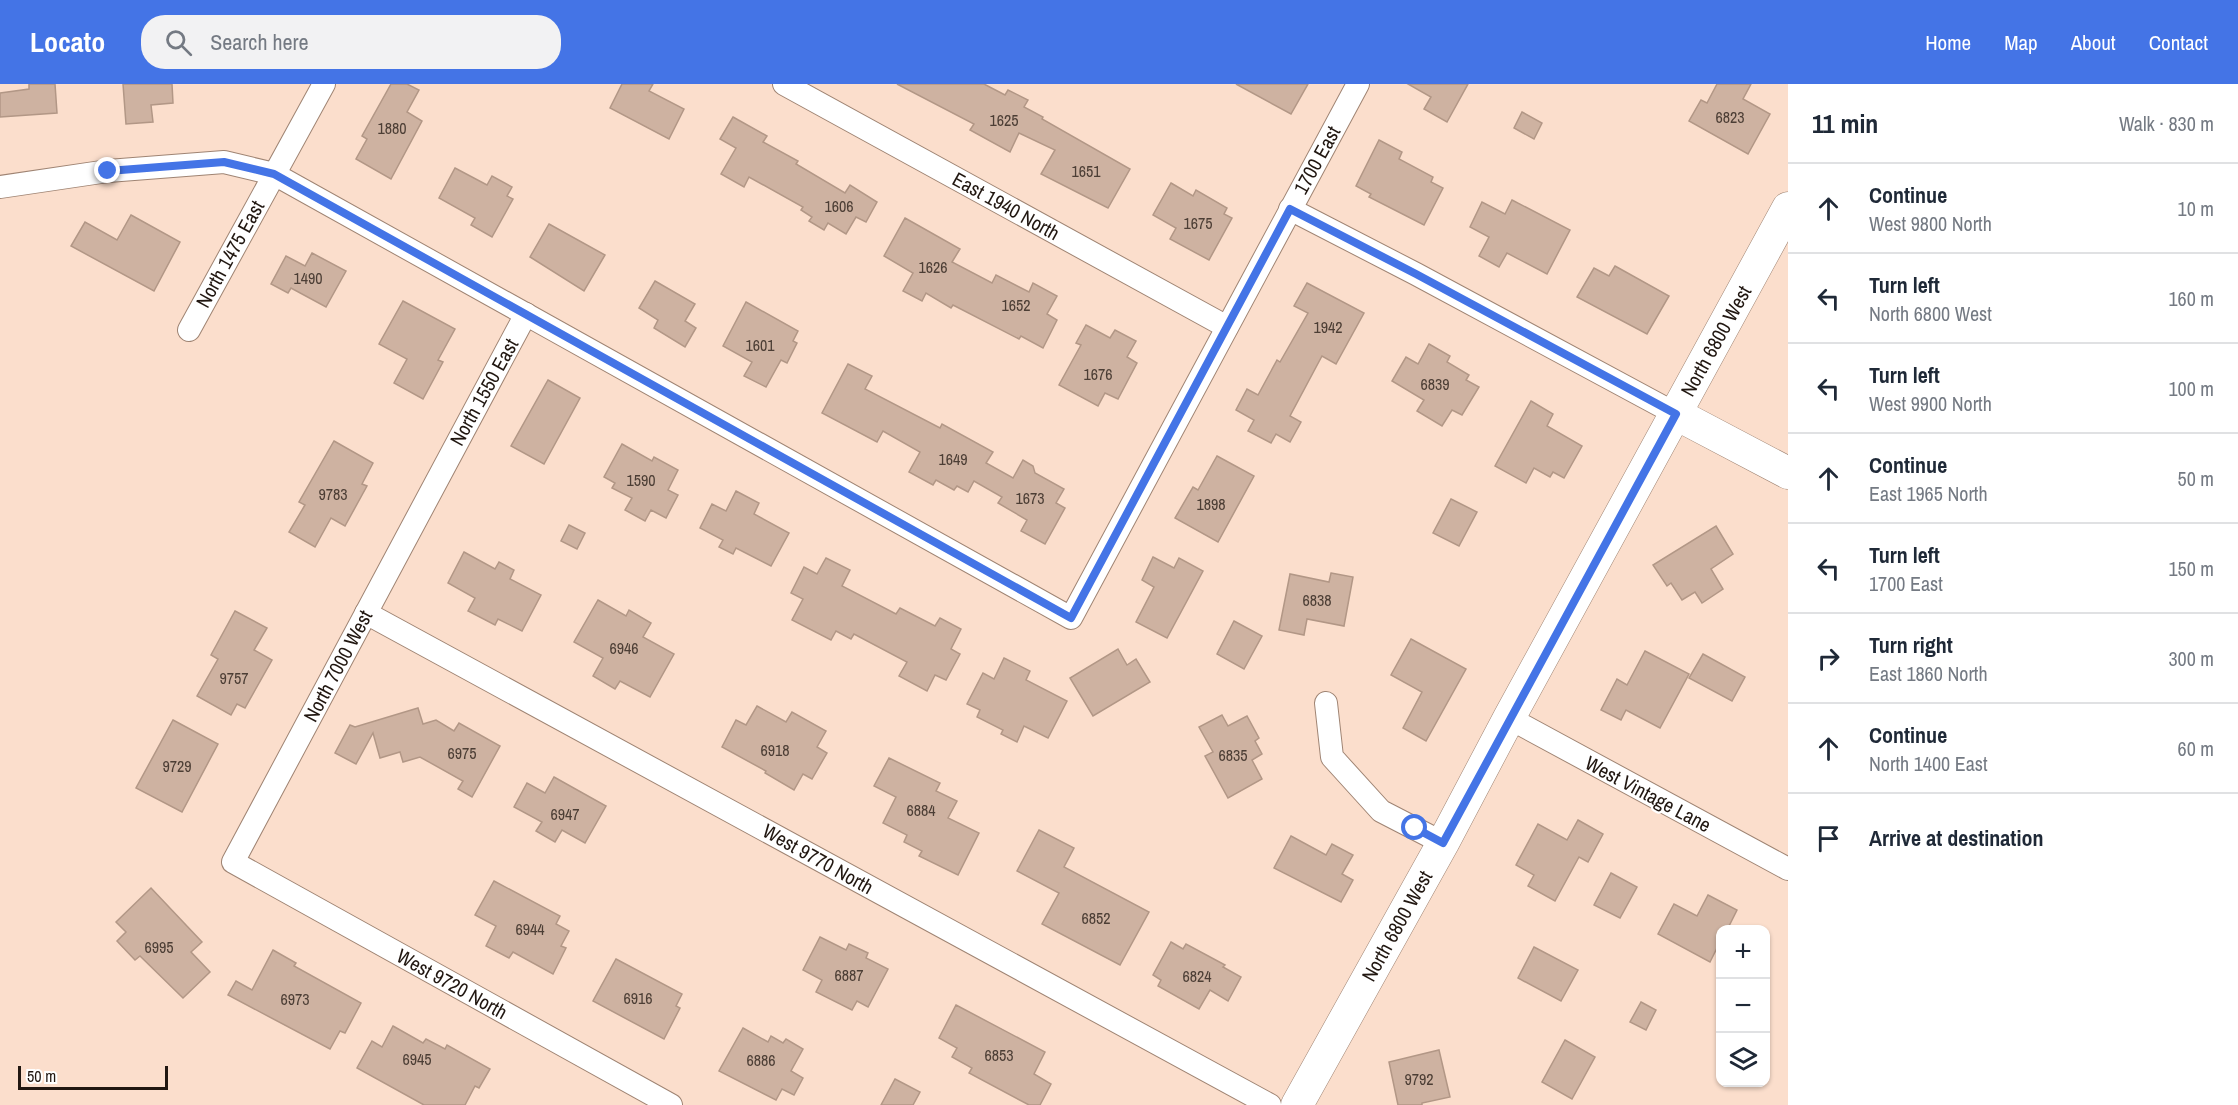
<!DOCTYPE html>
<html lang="en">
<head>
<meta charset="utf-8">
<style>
  body { margin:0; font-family:"Archivo Narrow",sans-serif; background:#f2f2f3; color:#1f2937 }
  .controls { position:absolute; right:18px; bottom:18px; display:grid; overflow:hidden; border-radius:12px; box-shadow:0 2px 4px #0004 }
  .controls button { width:54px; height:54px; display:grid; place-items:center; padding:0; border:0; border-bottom:2px solid #e0e1e3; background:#fff; color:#1f2937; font:30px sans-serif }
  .scale { position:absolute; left:18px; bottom:15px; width:150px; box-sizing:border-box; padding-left:6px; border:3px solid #211711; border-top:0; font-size:16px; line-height:21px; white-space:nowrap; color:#211711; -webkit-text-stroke:4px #fff; paint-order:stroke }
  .stop { position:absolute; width:18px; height:18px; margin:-14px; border:4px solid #4474e6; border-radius:50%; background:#fff }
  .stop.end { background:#4474e6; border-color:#fff; box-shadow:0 2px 6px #0008 }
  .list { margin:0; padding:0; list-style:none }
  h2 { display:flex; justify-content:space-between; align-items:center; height:78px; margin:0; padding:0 24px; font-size:26px }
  h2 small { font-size:20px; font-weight:400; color:#747a83 }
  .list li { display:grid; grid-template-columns:39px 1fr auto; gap:18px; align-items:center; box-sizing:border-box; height:90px; padding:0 24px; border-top:2px solid #e0e1e3 }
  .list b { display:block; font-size:22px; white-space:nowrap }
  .list p { margin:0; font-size:20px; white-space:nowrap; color:#747a83 }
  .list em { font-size:20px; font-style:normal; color:#747a83 }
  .icon { flex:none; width:33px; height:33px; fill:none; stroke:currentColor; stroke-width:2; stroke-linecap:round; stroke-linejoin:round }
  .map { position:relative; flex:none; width:1788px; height:1021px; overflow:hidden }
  header { display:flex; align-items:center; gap:36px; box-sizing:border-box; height:84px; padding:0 30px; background:#4474e6; color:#fff }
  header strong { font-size:28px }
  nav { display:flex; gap:33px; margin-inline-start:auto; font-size:21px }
  .search { width:420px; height:54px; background:#f2f2f3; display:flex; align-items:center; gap:15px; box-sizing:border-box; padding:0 21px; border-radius:24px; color:#747a83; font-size:22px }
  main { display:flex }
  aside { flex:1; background:#fff }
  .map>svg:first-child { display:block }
</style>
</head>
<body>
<header>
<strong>Locato</strong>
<div class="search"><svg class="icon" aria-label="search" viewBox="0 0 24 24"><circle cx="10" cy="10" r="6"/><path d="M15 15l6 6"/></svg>Search here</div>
<nav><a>Home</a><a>Map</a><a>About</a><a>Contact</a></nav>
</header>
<main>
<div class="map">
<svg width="1788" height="1021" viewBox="0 0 1788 1021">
  <rect width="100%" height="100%" fill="#fbdecc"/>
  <g fill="#ceb2a1" stroke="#b29786" stroke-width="1.5">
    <polygon points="29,0 55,0 57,29 0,33 0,9 29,5"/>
    <polygon points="123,0 172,0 173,19 151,21 153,38 126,40"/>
    <polygon points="391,0 407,0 419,6 407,28 422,37 391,95 356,75 367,55 362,52"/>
    <polygon points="622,0 653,0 649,7 684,25 669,55 610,24"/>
    <polygon points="897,0 984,0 1005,11 1008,6 1028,16 1024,23 1043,33 1042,35 1130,85 1108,124 1041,90 1055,66 1019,49 1010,68 970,46 974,40"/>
    <polygon points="1236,0 1308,0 1291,30"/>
    <polygon points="1408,0 1468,0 1447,38 1424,25 1431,13"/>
    <polygon points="1717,0 1751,0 1743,15 1770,30 1748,70 1689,37 1701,16 1707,19"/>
    <polygon points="1522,28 1542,39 1534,55 1514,44"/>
    <polygon points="733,33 767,52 763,58 798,77 796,80 845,109 850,101 877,118 866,138 856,133 846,150 828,139 824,146 809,137 812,133 801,126 803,123 749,93 744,103 721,90 736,64 720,55"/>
    <polygon points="1379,56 1402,68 1399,75 1433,93 1431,98 1443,104 1424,141 1369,113 1371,110 1356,102"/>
    <polygon points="455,84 487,101 492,92 512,103 507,112 513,115 492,153 471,141 475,134 439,114"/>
    <polygon points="1171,99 1193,112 1196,106 1227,124 1224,130 1232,134 1209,176 1170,155 1176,144 1153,131"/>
    <polygon points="1512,116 1570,146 1547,190 1507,169 1499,183 1479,172 1489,153 1470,143 1482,118 1505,130"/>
    <polygon points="131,131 180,158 154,207 71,162 85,138 117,156"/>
    <polygon points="905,134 960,165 952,178 992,199 996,191 1029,208 1033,199 1057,212 1047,230 1057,236 1043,264 1021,252 1019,255 953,221 951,224 926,209 922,217 903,207 913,189 884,172"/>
    <polygon points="549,140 605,171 584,207 530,173"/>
    <polygon points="312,169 346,187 326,223 291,204 288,209 271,200 286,172 305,182"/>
    <polygon points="1615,182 1669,212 1647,250 1577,213 1594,184 1609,192"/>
    <polygon points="655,197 695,220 685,237 696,244 685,263 654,244 658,236 639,224"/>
    <polygon points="1307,199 1364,229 1336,280 1322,272 1290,332 1301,338 1290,358 1276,350 1271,359 1248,347 1254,336 1236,326 1247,305 1258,311 1277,276 1280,278 1308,229 1294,222"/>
    <polygon points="403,217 455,245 438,276 443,278 423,315 394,299 407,275 379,260"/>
    <polygon points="746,218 798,247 793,257 797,259 787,279 781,276 766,303 744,292 752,278 723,262"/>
    <polygon points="1086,241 1110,254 1115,246 1136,257 1127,273 1137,279 1118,315 1105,309 1098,322 1059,301 1081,261 1076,259"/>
    <polygon points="1429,260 1450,272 1447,278 1469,291 1466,296 1479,303 1462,331 1452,326 1442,342 1417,327 1424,316 1392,297 1406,273 1418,280"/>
    <polygon points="848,280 872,292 865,305 940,344 942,340 993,368 986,379 1013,394 1023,376 1033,382 1035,389 1064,405 1056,419 1065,424 1045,460 1021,447 1027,436 998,419 1002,413 974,397 968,408 957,402 954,406 936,396 933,401 909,388 920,368 883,347 877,358 822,329"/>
    <polygon points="548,296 580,314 544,380 511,362"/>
    <polygon points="1531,317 1553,330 1547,342 1582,362 1564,394 1553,388 1550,393 1534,384 1526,399 1495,382"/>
    <polygon points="334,357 373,379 362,400 367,402 345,442 331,434 315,463 289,448 305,421 299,418"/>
    <polygon points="622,360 652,377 654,373 678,386 668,406 678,411 666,434 651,426 645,437 625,426 632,414 612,404 615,399 604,393"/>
    <polygon points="1217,372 1254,392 1218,458 1175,434 1193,403 1198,406"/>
    <polygon points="736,407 759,419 754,430 789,449 771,482 736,464 733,470 719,463 723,456 700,444 712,420 726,427"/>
    <polygon points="1451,415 1477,428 1459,462 1433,449"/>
    <polygon points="569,441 585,449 577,465 561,457"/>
    <polygon points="1716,442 1733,470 1711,485 1723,505 1702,519 1695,508 1682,516 1671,499 1667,502 1653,481"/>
    <polygon points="464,468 495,485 499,478 514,486 510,495 541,511 522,547 498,535 495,541 468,527 475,514 448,499"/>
    <polygon points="1153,473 1174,484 1179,474 1203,487 1167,554 1136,538 1154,503 1142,496"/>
    <polygon points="826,474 850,486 842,502 896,530 900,524 935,542 940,534 961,545 951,565 960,570 946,596 935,591 927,607 899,592 907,578 854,550 851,555 836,547 831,556 792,536 803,515 791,509 804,483 817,490"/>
    <polygon points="1331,489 1353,493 1344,542 1307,535 1304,551 1279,546 1290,490 1329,498"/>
    <polygon points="598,516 626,532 629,526 651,539 643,553 674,570 650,613 620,597 615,605 593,592 603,574 574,558"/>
    <polygon points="235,527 267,544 254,566 272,576 245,624 237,620 231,631 197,612 218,575 211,571"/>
    <polygon points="1234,537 1262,552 1244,585 1217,570"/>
    <polygon points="1411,555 1466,585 1426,657 1403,644 1422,608 1391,591"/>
    <polygon points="1118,565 1127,581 1136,575 1150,598 1093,632 1070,594"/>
    <polygon points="1645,567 1689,590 1660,644 1626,626 1621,636 1601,626 1617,595 1627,601"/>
    <polygon points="1703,570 1745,593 1732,617 1689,594"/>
    <polygon points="1004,574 1030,587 1026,596 1067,617 1048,654 1024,642 1017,658 1001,650 1003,646 977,633 980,626 967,620 983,589 994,595"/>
    <polygon points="757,622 786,638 792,628 826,647 817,663 827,669 812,695 803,690 794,706 765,689 766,687 722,663 736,636 746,641"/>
    <polygon points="418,624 423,640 436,636 454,647 459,639 500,662 472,713 458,705 463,697 420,673 403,678 400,668 380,674 373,649 356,680 335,669 350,641 355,643"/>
    <polygon points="1222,631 1228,642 1247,632 1259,654 1255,657 1262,670 1252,676 1262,695 1228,714 1205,672 1213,668 1199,643"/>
    <polygon points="173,636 218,660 182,728 136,704"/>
    <polygon points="889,674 940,699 936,707 957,717 948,734 979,749 958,791 919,772 922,767 904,758 907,751 883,739 896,713 874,702"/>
    <polygon points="554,693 606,722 585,759 562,746 555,758 536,747 542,738 514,723 527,699 545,709"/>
    <polygon points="1578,736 1603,750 1588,778 1579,773 1555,817 1528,802 1534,791 1516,781 1538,740 1567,756"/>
    <polygon points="1039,746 1074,764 1064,783 1149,828 1120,881 1042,840 1059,809 1017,787"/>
    <polygon points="1291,752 1326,771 1332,760 1353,771 1342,790 1353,796 1341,818 1274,784"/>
    <polygon points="1611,789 1637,803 1620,834 1594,821"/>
    <polygon points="494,797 560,832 556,840 569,847 561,862 566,864 553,890 513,868 509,874 486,862 496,842 475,831"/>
    <polygon points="151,804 202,858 191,868 210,888 183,914 140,872 135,876 117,857 126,848 116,838"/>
    <polygon points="1708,811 1737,826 1727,846 1720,846 1720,858 1710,878 1658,850 1674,820 1697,832"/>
    <polygon points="820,853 846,866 849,860 868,869 866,874 888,885 868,923 857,917 852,926 816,908 822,896 803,886"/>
    <polygon points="1171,858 1183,865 1186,860 1225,881 1223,883 1241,893 1228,917 1210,906 1199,925 1158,902 1161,896 1153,891"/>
    <polygon points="1534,863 1578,886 1561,917 1518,894"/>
    <polygon points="273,866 296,879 294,882 361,919 345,949 340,947 330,965 228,911 236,897 252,906"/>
    <polygon points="616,875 682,910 676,922 680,924 664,955 593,917"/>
    <polygon points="1641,918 1656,926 1646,946 1630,938"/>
    <polygon points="956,921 1045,968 1034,990 1051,1000 1040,1021 1029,1021 969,989 972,984 952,973 957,964 939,954"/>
    <polygon points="393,942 423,959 426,955 445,965 447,961 490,985 479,1004 475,1002 465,1021 424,1021 357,984 372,957 382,963"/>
    <polygon points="743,944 768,958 771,952 783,959 786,955 803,965 791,987 803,994 794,1011 782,1005 776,1016 719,987"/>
    <polygon points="1565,956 1595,973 1572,1015 1542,998"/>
    <polygon points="1439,966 1450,1013 1422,1019 1422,1021 1398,1021 1389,978"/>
    <polygon points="895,995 920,1008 913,1021 881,1021"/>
  </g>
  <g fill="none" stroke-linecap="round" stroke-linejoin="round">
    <g stroke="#9f8473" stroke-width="24">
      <g id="street">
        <polyline points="784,0 1227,243"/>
        <polyline points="0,103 108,87 224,78 274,90 1071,534 1358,0"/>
        <polyline points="1290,125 1416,190 1676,330"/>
        <polyline points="526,230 233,778 671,1021"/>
        <polyline points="189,246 324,0"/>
        <polyline points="366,529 1270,1021"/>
        <polyline points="1326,619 1332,673 1381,727 1443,759"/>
        <polyline points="1509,634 1788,785"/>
      </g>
    </g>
    <g stroke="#9f8473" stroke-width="33">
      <g id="secondary">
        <polyline points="1676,330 1788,389"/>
        <polyline points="1297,1021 1443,759 1509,634 1788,124"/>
      </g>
    </g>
    <use href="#street" stroke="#fff" stroke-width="22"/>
    <use href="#secondary" stroke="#fff" stroke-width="32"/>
  </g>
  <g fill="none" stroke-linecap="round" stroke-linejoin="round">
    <polyline stroke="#4474e6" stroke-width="8" points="108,87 224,78 274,90 1071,534 1290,125 1416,190 1676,330 1443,759 1415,744"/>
  </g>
  <g text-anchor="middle" stroke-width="4.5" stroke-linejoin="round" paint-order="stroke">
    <g font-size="16" fill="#4c3e35">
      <text x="1730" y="39">6823</text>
      <text x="1004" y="42">1625</text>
      <text x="392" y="50">1880</text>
      <text x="1086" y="93">1651</text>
      <text x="839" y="128">1606</text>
      <text x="1198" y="145">1675</text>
      <text x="933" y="189">1626</text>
      <text x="308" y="200">1490</text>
      <text x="1016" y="227">1652</text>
      <text x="1328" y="249">1942</text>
      <text x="760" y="267">1601</text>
      <text x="1098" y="296">1676</text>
      <text x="1435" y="306">6839</text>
      <text x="953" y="381">1649</text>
      <text x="641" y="402">1590</text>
      <text x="333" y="416">9783</text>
      <text x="1030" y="420">1673</text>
      <text x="1211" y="426">1898</text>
      <text x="1317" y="522">6838</text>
      <text x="624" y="570">6946</text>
      <text x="234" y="600">9757</text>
      <text x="775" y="672">6918</text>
      <text x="462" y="675">6975</text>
      <text x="1233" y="677">6835</text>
      <text x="177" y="688">9729</text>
      <text x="921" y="732">6884</text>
      <text x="565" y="736">6947</text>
      <text x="1096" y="840">6852</text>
      <text x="530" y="851">6944</text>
      <text x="159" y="869">6995</text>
      <text x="849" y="897">6887</text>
      <text x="1197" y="898">6824</text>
      <text x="638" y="920">6916</text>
      <text x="295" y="921">6973</text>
      <text x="999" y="977">6853</text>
      <text x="417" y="981">6945</text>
      <text x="761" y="982">6886</text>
      <text x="1419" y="1001">9792</text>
    </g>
    <g font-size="20" fill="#211711" stroke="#fff">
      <text transform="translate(1317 76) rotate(-61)" y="7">1700 East</text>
      <text transform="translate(1006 122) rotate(29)" y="7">East 1940 North</text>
      <text transform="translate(230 170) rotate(-61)" y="7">North 1475 East</text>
      <text transform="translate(1716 257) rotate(-61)" y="7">North 6800 West</text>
      <text transform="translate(484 308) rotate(-61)" y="7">North 1550 East</text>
      <text transform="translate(338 582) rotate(-62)" y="7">North 7000 West</text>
      <text transform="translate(1648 710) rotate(28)" y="7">West Vintage Lane</text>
      <text transform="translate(818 775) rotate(29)" y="7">West 9770 North</text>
      <text transform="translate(1397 842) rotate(-61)" y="7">North 6800 West</text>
      <text transform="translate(452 900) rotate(29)" y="7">West 9720 North</text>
    </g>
  </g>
</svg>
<div class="controls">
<button>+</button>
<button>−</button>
<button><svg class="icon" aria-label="layers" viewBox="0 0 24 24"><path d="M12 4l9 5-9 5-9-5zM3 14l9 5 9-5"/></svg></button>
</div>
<div class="scale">50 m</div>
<div class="stop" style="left:1415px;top:744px"></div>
<div class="stop end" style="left:108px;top:87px"></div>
</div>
<aside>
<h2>11 min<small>Walk · 830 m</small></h2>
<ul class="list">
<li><svg class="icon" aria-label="ahead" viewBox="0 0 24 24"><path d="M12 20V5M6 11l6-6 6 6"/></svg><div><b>Continue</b><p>West 9800 North</p></div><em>10 m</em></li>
<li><svg class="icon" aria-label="left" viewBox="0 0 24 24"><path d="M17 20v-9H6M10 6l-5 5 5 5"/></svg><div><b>Turn left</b><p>North 6800 West</p></div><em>160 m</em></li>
<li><svg class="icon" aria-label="left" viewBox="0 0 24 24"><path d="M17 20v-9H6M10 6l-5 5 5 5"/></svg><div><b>Turn left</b><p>West 9900 North</p></div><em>100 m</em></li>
<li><svg class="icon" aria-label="ahead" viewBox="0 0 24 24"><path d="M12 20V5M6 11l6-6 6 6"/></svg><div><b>Continue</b><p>East 1965 North</p></div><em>50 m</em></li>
<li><svg class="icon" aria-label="left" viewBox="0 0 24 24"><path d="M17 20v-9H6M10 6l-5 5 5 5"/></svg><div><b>Turn left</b><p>1700 East</p></div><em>150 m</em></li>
<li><svg class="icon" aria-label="right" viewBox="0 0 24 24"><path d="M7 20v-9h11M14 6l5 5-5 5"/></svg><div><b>Turn right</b><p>East 1860 North</p></div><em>300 m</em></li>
<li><svg class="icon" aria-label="ahead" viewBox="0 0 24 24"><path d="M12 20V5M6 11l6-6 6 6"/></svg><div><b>Continue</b><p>North 1400 East</p></div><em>60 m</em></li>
<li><svg class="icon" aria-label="arrive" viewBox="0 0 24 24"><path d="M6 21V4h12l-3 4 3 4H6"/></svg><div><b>Arrive at destination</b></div></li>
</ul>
</aside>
</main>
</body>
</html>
